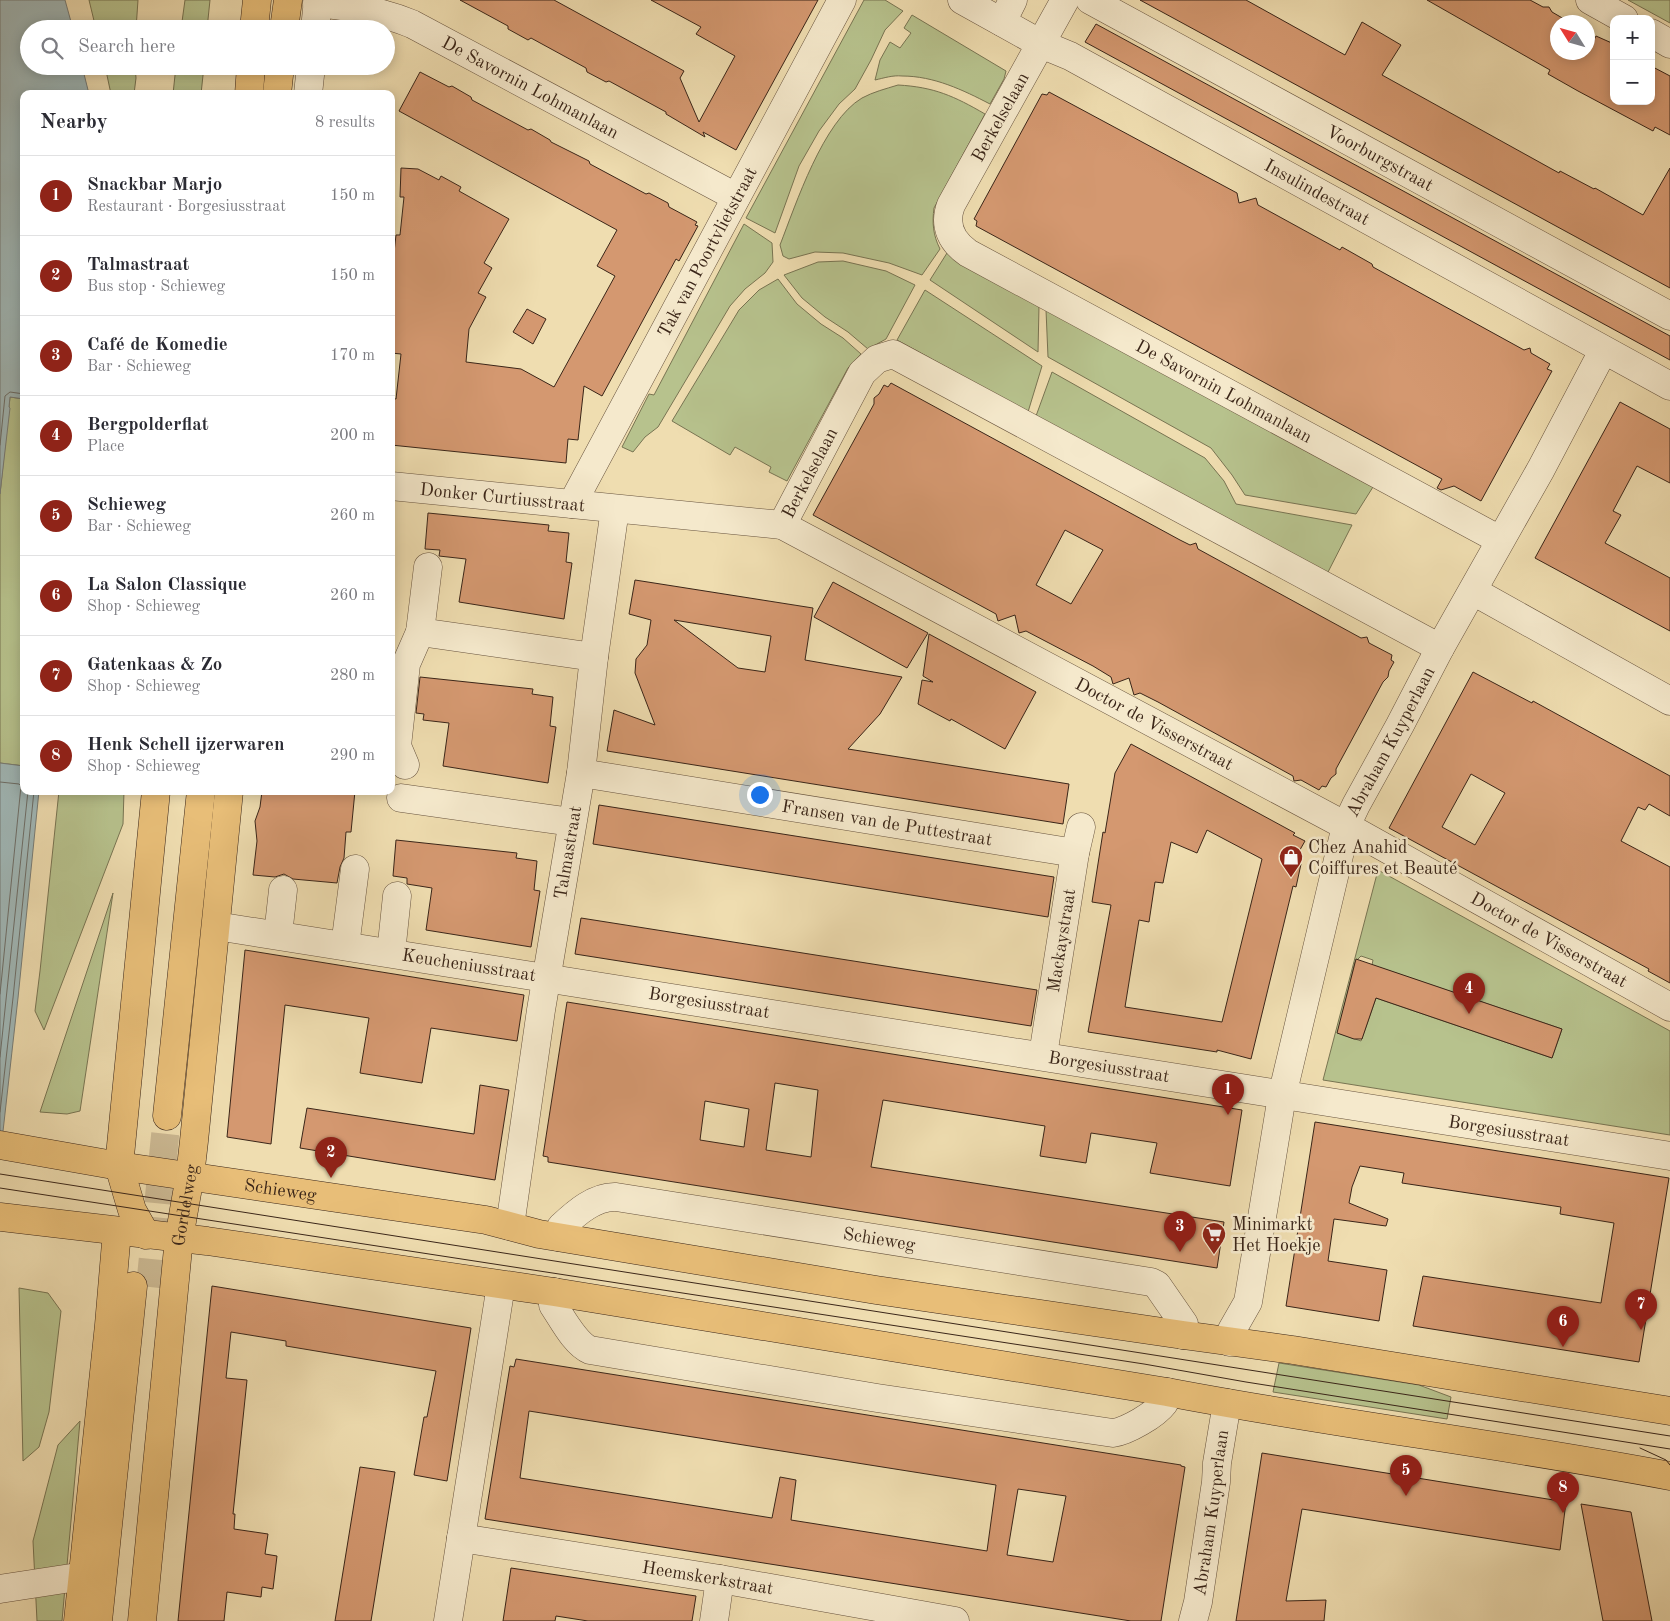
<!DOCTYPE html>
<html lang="en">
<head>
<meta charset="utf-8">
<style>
  body { margin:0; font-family:"Old Standard TT",serif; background:#f7f7f7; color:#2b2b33 }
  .controls { position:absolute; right:15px; top:15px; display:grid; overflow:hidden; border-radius:10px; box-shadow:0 2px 12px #0003 }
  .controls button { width:45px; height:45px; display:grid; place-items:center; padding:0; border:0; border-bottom:1px solid #e1e1e2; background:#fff; color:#2b2b33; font:25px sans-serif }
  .compass { position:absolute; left:1550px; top:15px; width:45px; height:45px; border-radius:50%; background:#fff; box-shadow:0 2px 12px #0003; rotate:307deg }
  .you { position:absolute; left:759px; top:794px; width:18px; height:18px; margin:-12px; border:4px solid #fff; border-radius:50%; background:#1a73e8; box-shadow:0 0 0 8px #1a73e833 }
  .badge { display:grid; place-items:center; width:32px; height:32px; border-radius:50%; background:#8f2418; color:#fff; font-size:16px; font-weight:700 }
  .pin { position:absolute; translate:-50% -41px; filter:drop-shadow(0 1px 2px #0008) }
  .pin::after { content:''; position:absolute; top:26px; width:18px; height:15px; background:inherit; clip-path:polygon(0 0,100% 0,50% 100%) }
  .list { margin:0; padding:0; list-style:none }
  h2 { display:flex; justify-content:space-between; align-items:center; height:65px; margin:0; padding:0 20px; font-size:21px }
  h2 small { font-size:16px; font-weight:400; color:#7c7c81 }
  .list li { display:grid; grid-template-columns:32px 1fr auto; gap:15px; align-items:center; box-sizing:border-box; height:80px; padding:0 20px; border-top:1px solid #e1e1e2 }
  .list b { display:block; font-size:19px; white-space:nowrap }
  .list p { margin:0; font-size:16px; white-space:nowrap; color:#7c7c81 }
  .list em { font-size:16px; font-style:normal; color:#7c7c81 }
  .icon { flex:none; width:28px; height:28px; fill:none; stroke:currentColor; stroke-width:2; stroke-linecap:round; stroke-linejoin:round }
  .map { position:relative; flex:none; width:1670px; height:1621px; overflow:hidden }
  .search { position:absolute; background:#fff; box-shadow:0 2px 12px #0003; left:20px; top:20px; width:375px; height:55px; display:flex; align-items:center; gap:12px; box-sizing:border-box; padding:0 18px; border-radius:28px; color:#7c7c81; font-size:19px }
  .panel { position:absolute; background:#fff; box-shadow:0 2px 12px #0003; left:20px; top:90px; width:375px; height:705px; border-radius:10px }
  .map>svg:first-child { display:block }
</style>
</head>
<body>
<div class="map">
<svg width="1670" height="1621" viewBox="0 0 1670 1621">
  <rect width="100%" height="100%" fill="#efddb0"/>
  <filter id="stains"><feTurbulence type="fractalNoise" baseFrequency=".004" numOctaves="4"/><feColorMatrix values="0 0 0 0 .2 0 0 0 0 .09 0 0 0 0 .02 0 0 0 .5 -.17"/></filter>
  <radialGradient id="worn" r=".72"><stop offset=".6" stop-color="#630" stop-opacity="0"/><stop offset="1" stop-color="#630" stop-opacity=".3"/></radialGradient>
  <g fill="#b7c28d" stroke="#787452" fill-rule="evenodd">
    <polygon points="89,0 138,0 136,29 96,29"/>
    <polygon points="185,0 210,0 207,29 181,29"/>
    <polygon points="864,0 885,0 903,11 885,30 871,60 855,89 839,104 819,131 799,166 775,233 746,218"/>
    <polygon points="1628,0 1670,0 1670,23"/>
    <path d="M912 15 1006 71 1004 79 990 104C963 90 934 76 902 76 893 75 884 78 875 80L880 60 890 42 900 48 911 33 904 28Z"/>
    <polygon points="105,66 135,66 136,78 134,94 111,94"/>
    <polygon points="176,66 204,66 201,94 173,94"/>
    <path d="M898 85C934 87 954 96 985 114L934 208C932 223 933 235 940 249L922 275 889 263 843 253 815 252 789 259 783 256 780 245C796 204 823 121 862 98 873 92 885 89 898 85Z"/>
    <polygon points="744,224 772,243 773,262 765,273 745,289 730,306 658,427 645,437 633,452 622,447 649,394 654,395"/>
    <polygon points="947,253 959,263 1039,306 1038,352 930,280"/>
    <polygon points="843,261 886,271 915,285 886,339 868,349 848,332 825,317 802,298 784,275 818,262"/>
    <polygon points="778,279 797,304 821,324 843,338 861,354 848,368 787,481 769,472 771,467 735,447 730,455 672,421 739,310 759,290"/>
    <polygon points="925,290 1042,366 1028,412 897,340"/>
    <polygon points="1046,310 1373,487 1356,514 1245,495 1232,475 1211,448 1048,357"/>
    <polygon points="1052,372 1205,458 1224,481 1236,504 1352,525 1326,576 1036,416"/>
    <polygon points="10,397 24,399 24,766 0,763 0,494"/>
    <polygon points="59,791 124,791 123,824 44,1030 35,1011 40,971"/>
    <path d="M1378 870 1670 1031V1135L1323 1080ZM1361 956 1373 960 1372 965 1562 1029 1552 1058 1376 998 1361 1041 1338 1033 1355 962Z"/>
    <polygon points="113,893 80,1111 67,1114 40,1112"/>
    <polygon points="19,1288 48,1293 61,1311 49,1412 39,1447 23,1461"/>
    <polygon points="1279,1363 1419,1385 1451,1397 1447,1419 1273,1392"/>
    <polygon points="80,1421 62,1621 37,1621 33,1541 58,1445"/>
  </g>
  <g fill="#a0b8b8" stroke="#777d78">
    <polygon points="0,0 65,0 73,29 29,29 29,66 82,66 89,94 24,94 24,399 10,397 9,407 10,408 0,494"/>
    <polygon points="0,763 24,766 24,791 39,791 18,998 0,1158"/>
  </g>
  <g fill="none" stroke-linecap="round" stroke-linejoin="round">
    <g stroke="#6d6e68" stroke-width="1">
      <polyline points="0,445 5,396 10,392 24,394"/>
      <polyline points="0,782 19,784 21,786 0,994"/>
      <polyline points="0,1057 28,791"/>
      <polyline points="0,1112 13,998 34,791"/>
    </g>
  </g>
  <g fill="#d49870" stroke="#3a2518" fill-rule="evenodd">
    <polygon points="460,0 554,0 684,71 680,78 699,122 735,56 696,34 701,27 651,0 818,0 736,150 703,132 705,137 666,114 666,112 609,81 606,82 587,72 586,68 531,38 528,40 508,29 508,26"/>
    <polygon points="1140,0 1246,0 1345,55 1362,22 1401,45 1382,75 1559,173 1560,171 1594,189 1595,188 1643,215 1670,168 1670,288"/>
    <polygon points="1427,0 1530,0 1543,7 1549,7 1552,12 1564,19 1570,18 1573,22 1558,22 1558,52 1588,52 1596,36 1614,44 1614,101 1651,101 1651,66 1670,76 1670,135 1655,127 1653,131 1578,91 1548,74 1550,70"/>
    <polygon points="1096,24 1670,336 1670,360 1085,42"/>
    <polygon points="420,72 449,87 452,86 471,97 472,100 528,130 531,129 550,140 551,142 589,161 590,164 646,194 649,193 668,203 669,207 697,222 695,225 698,226 679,261 676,259 602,396 584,386 578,440 568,439 566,463 391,445 391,398 396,399 401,354 391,353 391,279 396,235 400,235 404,197 400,197 401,168 418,169 439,180 441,176 461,187 459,191 509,219 484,263 492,268 478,293 486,297 469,329 466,362 521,369 554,387 615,276 597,266 617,230 399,111"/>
    <polygon points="1049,92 1237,193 1239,203 1256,198 1258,205 1340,250 1342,247 1372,264 1373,267 1524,350 1530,348 1531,353 1550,364 1547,369 1552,371 1481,501 1454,486 1441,490 1437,488 1442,479 976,226 977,221 974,219 1042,94 1047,95"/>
    <polygon points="527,309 546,319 533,344 513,332"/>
    <path d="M891 383 1180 540 1190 545 1196 543 1198 549 1361 638 1367 637 1369 643 1392 655 1391 660 1394 662 1389 671 1388 677 1383 682 1336 769V774L1331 778 1326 787 1322 786 1319 790 1301 780 1294 781 1293 776 1158 702 1140 693 1134 695 1129 678 1113 684 1111 677 1093 666 1026 631 1019 633 1015 615 998 621 996 614 813 515 874 404V398L879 394 884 385 888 387ZM1065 530 1103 550 1071 604 1036 585Z"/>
    <polygon points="1620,402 1670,429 1670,483 1637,466 1613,511 1621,515 1605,543 1670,578 1670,631 1535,558"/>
    <polygon points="428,513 549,525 548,531 569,533 566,562 572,563 564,619 459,602 466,559 439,556 440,550 425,549"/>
    <path d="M635 580 813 608 805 660 902 677 880 714 848 749 1069 784 1063 824 607 751 614 710 655 725 635 673 636 659 647 645 651 620 629 614ZM674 620 771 636 765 672 738 668Z"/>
    <polygon points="833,582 928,633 907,668 814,617"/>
    <polygon points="929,634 1036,692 1005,749 951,719 950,721 918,704 922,680 933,682 923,676"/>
    <path d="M1473 672 1532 703 1533 701 1670 776V816L1649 804 1645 810 1638 807 1621 841 1670 867V983L1648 971 1649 969 1389 828ZM1471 774 1505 793 1475 845 1442 827Z"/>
    <polygon points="420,677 533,689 532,694 553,697 550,726 556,727 548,783 443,766 449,723 423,720 424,714 416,713"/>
    <path d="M1131 744 1295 833 1293 835 1305 841 1293 862 1301 864 1296 887 1293 886 1251 1059 1217 1050V1052L1088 1032 1111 905 1092 902 1103 832 1105 833 1115 773ZM1207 830 1262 859 1222 1022 1125 1007 1139 920 1149 922 1155 882 1163 883 1171 842 1197 853Z"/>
    <polygon points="262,791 355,791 351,832 346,832 344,858 340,867 337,883 293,879 284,874 275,877 253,875 257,841 255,821 260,807"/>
    <polygon points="599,805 1054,877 1048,917 593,844"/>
    <polygon points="396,840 517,853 516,858 537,861 534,890 540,891 531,947 426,930 432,888 407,884 407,878 393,876"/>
    <polygon points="581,918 1037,990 1031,1026 575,954"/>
    <polygon points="245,950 524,995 517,1041 431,1028 422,1083 360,1073 369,1018 285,1005 271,1144 227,1137"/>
    <polygon points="1356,959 1562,1029 1552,1058 1376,998 1362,1039 1354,1039 1337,1033"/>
    <path d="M567 1002 1242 1110 1230 1186 1150 1173 1157 1143 1091 1133 1086 1163 1040 1156 1045 1126 883 1100 871 1167 1224 1222 1217 1268 548 1162V1157L543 1156ZM775 1083 818 1090 811 1157 766 1150ZM705 1101 749 1109 744 1147 700 1140Z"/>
    <polygon points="480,1085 509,1090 495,1180 300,1148 307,1108 474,1134"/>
    <polygon points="1315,1122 1669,1178 1639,1362 1413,1326 1423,1276 1601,1303 1614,1223 1560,1214 1561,1207 1402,1183 1404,1173 1360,1166 1352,1187 1349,1203 1388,1219 1386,1226 1334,1219 1328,1261 1387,1270 1379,1321 1286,1306"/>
    <polygon points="212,1286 471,1328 447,1481 414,1475 424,1417 427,1417 436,1371 286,1346 286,1341 231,1332 226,1378 247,1380 233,1514 235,1514 234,1529 268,1534 265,1554 277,1556 273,1589 262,1587 261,1597 227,1592 224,1621 178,1621"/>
    <path d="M516 1359 1181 1465V1466L1185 1467 1161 1621H1131L485 1519 510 1366 514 1367ZM529 1411 996 1485 987 1551 791 1520 796 1480 780 1477 772 1518 520 1478ZM1018 1489 1066 1496 1053 1562 1007 1555Z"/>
    <polygon points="1262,1453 1566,1502 1560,1550 1302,1509 1286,1601 1326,1600 1324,1621 1236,1621"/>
    <polygon points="360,1467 395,1472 371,1621 335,1621"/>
    <polygon points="1581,1504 1631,1512 1652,1621 1603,1621"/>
    <polygon points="511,1568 696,1596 692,1621 588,1621 556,1616 555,1621 503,1621"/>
  </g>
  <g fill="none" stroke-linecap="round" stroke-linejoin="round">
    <polyline stroke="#cbb892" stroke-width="28" stroke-dasharray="28 14" stroke-linecap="butt" points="150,1287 167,1116"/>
    <g stroke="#67533e" stroke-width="29">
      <g id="minor">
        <path id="s1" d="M962 0 1041 44 1070 56 1670 386"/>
        <path id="s2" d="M1065 0 951 205C943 226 952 242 968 253L1500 540"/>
        <path id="s3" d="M1090 0 1670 316"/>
        <polyline points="1590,0 1624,19"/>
        <path id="s4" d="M317 3C350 6 381 11 412 24L736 197"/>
        <polyline points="1002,22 1013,0"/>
        <polyline points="315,29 318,0"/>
        <polyline points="1651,33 1670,44"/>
        <polyline points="308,94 311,66"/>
        <path id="s5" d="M391 486 782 525 1346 826 1670 1007"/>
        <path id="s6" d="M572 504 842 0"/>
        <path id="s7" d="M782 525 862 373 877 359 893 354 1440 648"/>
        <polyline points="428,567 420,632 594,657"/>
        <polyline points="1473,591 1670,701"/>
        <polyline points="405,765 397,746 406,664 420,632"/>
        <path id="s8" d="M581 773 1075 853"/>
        <polyline points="401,798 572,822"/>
        <path id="s9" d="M216 926C701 999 1185 1080 1670 1156"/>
        <polyline points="278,935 283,890"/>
        <polyline points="345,946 355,869"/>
        <polyline points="391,953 397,896"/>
        <path id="s10" d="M1043 1055 1075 853 1081 827"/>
        <path id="s11" d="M510 1226 541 1010 581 773 594 657 615 509"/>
        <path id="s12" d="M559 1237 561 1227C576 1213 595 1196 616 1197L1151 1282 1157 1285 1184 1324 1183 1335"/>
        <path d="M554 1292 553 1305C562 1318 575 1344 590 1350L877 1398 1113 1433C1127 1431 1155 1415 1164 1403 1166 1400 1166 1395 1167 1392"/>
        <path id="s13" d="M1230 1342 1232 1330 1248 1302 1282 1096 1346 826 1356 805 1400 725 1440 648 1541 469 1603 351"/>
        <path id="s14" d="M461 1538 720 1579 955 1621"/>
        <polyline points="0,1589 71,1578 82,1578"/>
        <polyline points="448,1621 501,1285"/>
        <polyline points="714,1621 720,1579"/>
        <path id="s15" d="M1193 1621 1198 1602 1216 1482 1217 1463 1227 1403"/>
      </g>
    </g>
    <g stroke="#3a2518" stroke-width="29">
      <g id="major">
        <polyline points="254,29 257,0"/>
        <polyline points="284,29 288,0"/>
        <polyline points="249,94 251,66"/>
        <polyline points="277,94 280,66"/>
        <polyline points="167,1116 201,791"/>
        <path id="s16" d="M0 1145 119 1166 486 1220 539 1234 876 1290 1183 1335 1293 1350 1670 1411"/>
        <path d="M0 1217 207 1241 554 1292 1167 1392C1334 1424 1503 1444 1670 1476"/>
        <polyline points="146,1235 132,1210 119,1166 156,791"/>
        <polyline points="78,1621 109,1325 117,1231"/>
        <polyline points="98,1621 133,1286"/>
        <path id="s17" d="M142 1621 179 1238 190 1176 194 1141 229 791"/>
      </g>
    </g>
    <use href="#minor" stroke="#f5e9cc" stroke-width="28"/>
    <use href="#major" stroke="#e8be78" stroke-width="28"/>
    <g stroke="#3a2518" stroke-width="1">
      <polyline points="0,1174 1670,1436"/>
      <polyline points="0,1188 1144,1364 1246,1382 1670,1449"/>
      <polyline points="1640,1448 1666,1460 1670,1465"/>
    </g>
  </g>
  <defs>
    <g id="shop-pin" transform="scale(1.25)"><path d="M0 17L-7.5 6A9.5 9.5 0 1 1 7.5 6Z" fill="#8f2418" stroke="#f5e9cc"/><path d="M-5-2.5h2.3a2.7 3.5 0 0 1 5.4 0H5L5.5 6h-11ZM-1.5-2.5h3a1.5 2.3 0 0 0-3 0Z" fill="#fff"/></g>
    <g id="supermarket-pin" transform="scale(1.25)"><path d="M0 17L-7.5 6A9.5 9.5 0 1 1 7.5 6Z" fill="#8f2418" stroke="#f5e9cc"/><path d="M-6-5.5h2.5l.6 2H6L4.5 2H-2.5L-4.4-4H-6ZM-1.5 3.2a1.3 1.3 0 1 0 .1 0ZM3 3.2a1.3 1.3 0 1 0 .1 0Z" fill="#fff"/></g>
  </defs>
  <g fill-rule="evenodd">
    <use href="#shop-pin" x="1291" y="857"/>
    <use href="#supermarket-pin" x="1214" y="1234"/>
  </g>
  <g text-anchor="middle" stroke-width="5" stroke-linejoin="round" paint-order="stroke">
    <g font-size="18" fill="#3a2518" stroke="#f5e9cc">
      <text dy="6" stroke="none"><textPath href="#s4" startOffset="232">De Savornin Lohmanlaan</textPath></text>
      <text transform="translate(1000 117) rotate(-61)" y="6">Berkelselaan</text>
      <text dy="6" stroke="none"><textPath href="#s3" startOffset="330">Voorburgstraat</textPath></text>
      <text dy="6" stroke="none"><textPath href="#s1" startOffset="404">Insulindestraat</textPath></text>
      <text dy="6" stroke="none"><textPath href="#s6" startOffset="286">Tak van Poortvlietstraat</textPath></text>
      <text dy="6" stroke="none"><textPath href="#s2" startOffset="581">De Savornin Lohmanlaan</textPath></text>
      <text dy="6" stroke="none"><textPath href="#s7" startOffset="59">Berkelselaan</textPath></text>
      <text dy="6" stroke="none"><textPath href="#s5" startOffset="112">Donker Curtiusstraat</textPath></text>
      <text dy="6" stroke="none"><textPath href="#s5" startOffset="815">Doctor de Visserstraat</textPath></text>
      <text dy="6" stroke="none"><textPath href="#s13" startOffset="626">Abraham Kuyperlaan</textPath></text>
      <text dy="6" stroke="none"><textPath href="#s8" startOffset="310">Fransen van de Puttestraat</textPath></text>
      <text dy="6" stroke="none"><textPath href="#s11" startOffset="378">Talmastraat</textPath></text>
      <text dy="6" stroke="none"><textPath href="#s5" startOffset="1265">Doctor de Visserstraat</textPath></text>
      <text dy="6" stroke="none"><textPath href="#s10" startOffset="116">Mackaystraat</textPath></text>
      <text dy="6" stroke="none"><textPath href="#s9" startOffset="256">Keucheniusstraat</textPath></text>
      <text dy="6" stroke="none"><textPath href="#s9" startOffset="499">Borgesiusstraat</textPath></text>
      <text dy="6" stroke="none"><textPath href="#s9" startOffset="904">Borgesiusstraat</textPath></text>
      <text dy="6" stroke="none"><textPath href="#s9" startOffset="1309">Borgesiusstraat</textPath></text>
      <text dy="6" stroke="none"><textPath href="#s16" startOffset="284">Schieweg</textPath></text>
      <text dy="6" stroke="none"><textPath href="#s17" startOffset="418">Gordelweg</textPath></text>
      <text dy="6" stroke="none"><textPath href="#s12" startOffset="341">Schieweg</textPath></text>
      <text dy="6" stroke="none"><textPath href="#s15" startOffset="110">Abraham Kuyperlaan</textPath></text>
      <text dy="6" stroke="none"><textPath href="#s14" startOffset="250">Heemskerkstraat</textPath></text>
    </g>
    <g font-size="18" fill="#3a2518" stroke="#f5e9cc" text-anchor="start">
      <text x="1308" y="853">Chez Anahid<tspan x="1308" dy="21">Coiffures et Beauté</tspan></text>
      <text x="1232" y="1230">Minimarkt<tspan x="1232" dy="21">Het Hoekje</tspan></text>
    </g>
  </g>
  <rect width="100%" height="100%" filter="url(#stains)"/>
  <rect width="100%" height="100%" fill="url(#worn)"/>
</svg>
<div class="controls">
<button>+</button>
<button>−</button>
</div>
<svg class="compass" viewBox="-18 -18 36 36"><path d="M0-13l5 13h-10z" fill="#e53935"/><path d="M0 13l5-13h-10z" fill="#7c7c81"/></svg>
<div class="you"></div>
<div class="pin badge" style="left:1228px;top:1115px">1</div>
<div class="pin badge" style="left:331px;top:1178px">2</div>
<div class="pin badge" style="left:1180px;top:1252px">3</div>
<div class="pin badge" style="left:1469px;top:1014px">4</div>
<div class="pin badge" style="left:1406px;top:1496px">5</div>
<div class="pin badge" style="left:1563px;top:1347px">6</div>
<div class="pin badge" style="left:1641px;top:1330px">7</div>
<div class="pin badge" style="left:1563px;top:1513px">8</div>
<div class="search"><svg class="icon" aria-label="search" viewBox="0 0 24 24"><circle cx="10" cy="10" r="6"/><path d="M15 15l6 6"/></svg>Search here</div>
<section class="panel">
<h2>Nearby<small>8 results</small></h2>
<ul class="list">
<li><span class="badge">1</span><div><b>Snackbar Marjo</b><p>Restaurant · Borgesiusstraat</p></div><em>150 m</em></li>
<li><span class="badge">2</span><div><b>Talmastraat</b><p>Bus stop · Schieweg</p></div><em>150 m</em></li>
<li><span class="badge">3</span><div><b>Café de Komedie</b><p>Bar · Schieweg</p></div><em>170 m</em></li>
<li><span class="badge">4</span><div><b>Bergpolderflat</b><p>Place</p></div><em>200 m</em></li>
<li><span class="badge">5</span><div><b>Schieweg</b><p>Bar · Schieweg</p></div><em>260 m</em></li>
<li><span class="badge">6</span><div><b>La Salon Classique</b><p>Shop · Schieweg</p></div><em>260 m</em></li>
<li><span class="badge">7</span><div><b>Gatenkaas &amp; Zo</b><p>Shop · Schieweg</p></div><em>280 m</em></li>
<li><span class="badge">8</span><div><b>Henk Schell ijzerwaren</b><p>Shop · Schieweg</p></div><em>290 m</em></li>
</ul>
</section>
</div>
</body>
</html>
